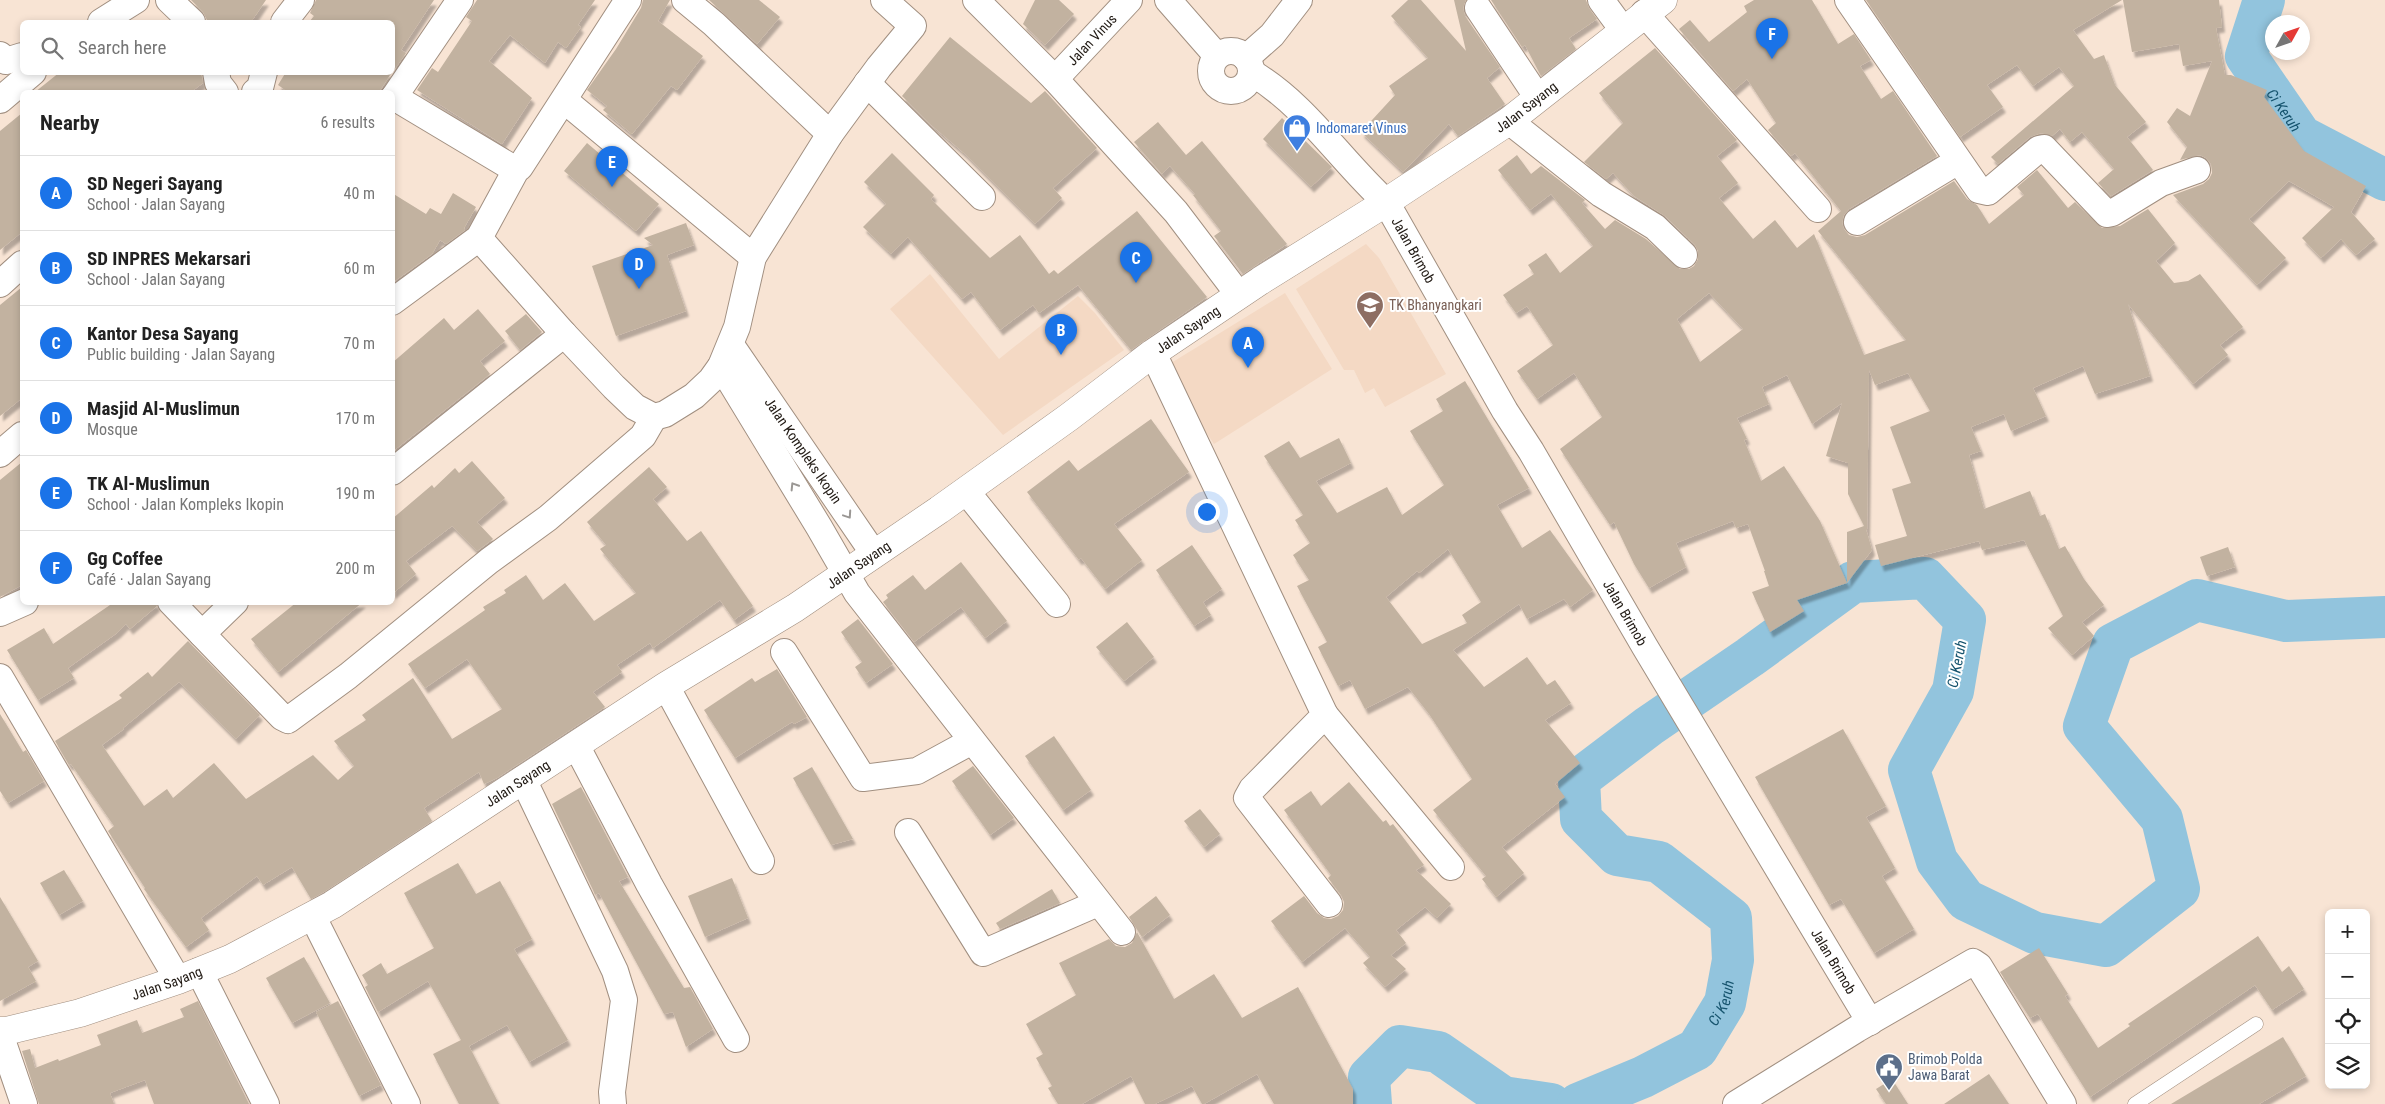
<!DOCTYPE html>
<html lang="en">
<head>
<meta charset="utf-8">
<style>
  body { margin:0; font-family:"Roboto Condensed",sans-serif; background:#f2f2f2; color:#222 }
  .controls { position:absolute; right:15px; bottom:15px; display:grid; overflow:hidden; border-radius:8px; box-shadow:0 2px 8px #0003 }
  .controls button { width:45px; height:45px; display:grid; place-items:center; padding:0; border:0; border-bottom:1px solid #e0e0e0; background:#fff; color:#222; font:25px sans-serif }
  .compass { position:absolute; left:2265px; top:15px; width:45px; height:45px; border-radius:50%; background:#fff; box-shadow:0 2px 8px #0003; rotate:50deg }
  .you { position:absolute; left:1206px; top:511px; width:18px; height:18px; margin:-12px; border:4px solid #fff; border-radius:50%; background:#1a73e8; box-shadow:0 0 0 8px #1a73e833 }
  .badge { display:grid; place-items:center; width:32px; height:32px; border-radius:50%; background:#1a73e8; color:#fff; font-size:16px; font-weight:700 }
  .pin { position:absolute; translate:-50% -41px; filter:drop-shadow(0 1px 2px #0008) }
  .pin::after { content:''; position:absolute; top:26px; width:18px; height:15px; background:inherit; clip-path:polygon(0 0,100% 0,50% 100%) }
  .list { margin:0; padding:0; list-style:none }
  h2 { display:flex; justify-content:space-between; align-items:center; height:65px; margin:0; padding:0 20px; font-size:21px }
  h2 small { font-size:16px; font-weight:400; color:#767676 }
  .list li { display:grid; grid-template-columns:32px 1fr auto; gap:15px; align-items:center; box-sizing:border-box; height:75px; padding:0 20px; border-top:1px solid #e0e0e0 }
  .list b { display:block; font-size:19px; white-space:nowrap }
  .list p { margin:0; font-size:16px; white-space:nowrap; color:#767676 }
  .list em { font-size:16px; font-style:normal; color:#767676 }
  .icon { flex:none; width:28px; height:28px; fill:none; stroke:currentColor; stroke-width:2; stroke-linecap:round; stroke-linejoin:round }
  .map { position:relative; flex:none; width:2385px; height:1104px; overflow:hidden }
  .search { position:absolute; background:#fff; box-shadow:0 2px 8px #0003; left:20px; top:20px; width:375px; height:55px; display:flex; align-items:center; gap:12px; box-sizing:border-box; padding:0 18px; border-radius:8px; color:#767676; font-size:19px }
  .panel { position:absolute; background:#fff; box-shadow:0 2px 8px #0003; left:20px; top:90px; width:375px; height:515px; border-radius:8px }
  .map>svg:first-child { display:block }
</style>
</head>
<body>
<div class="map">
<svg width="2385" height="1104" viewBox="0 0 2385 1104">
  <defs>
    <filter id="shadow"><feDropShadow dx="3" dy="5.5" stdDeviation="1" flood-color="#0004"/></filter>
  </defs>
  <rect width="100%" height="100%" fill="#f8e4d4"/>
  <g fill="#f4d9c4">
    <polygon points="1366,244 1379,258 1446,374 1385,407 1374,388 1365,393 1354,370 1344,370 1296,289"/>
    <polygon points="930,274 999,359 1078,296 1095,313 1124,350 1003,435 890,309"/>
    <polygon points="1285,293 1332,369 1214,444 1163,368"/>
  </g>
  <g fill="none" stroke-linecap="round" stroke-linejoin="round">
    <g stroke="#92c4dd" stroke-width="42">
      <path id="s1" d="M2264 0 2246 56 2301 136 2385 180"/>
      <polyline points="1371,1104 1369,1077 1400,1046 1438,1052 1503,1097 1551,1104"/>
      <path id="s2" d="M1578 1104 1643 1077 1697 1049 1725 1003 1733 960 1731 918 1659 862 1617 855 1581 819 1579 779 1649 726 1750 657 1853 582 1925 578 1965 620 1953 691 1909 770 1937 861 1966 900 2035 933 2106 946 2179 889 2162 819 2084 726 2113 644 2197 600 2286 621 2385 617"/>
    </g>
  </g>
  <g fill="#c2b2a0" fill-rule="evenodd" filter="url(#shadow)">
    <polygon points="191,0 266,0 251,22 208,22 203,12"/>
    <polygon points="316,0 434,0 401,50 406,53 392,73 392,22 309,22 314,16 310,13"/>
    <polygon points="477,0 595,0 578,25 581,27 566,48 558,42 545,63 510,35 489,61 532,98 502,144 417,90 432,68 438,72 472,21 466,17"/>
    <polygon points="643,0 670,0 658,21 703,56 677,90 671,86 632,134 603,110 607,106 587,90 616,49 641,8"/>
    <polygon points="709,0 759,0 780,17 757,44"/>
    <polygon points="1035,0 1059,0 1074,14 1045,45 1023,24"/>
    <polygon points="1408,0 1421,0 1466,51 1454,0 1466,0 1463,8 1465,16 1500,67 1487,78 1505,104 1458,136 1449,124 1403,172 1361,132 1395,95 1389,86 1428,58 1391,16"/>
    <polygon points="1491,0 1586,0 1589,8 1597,19 1569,38 1576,49 1541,76 1525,45 1522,47"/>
    <path d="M1754 0H1812L1838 44 1854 34 1871 60 1860 66 1881 99 1893 91 1937 156 1849 209 1844 215 1842 223 1844 229 1849 235 1857 237 1865 235 1954 181 1967 199 1977 205 1989 224 2024 195 2017 187 2037 170 2068 208 2075 202 2102 228 2120 226 2148 209 2175 243 2156 261 2174 283 2188 281 2200 274 2243 327 2220 345 2228 355 2193 384 2128 304 2150 376 2095 394 2083 366 2033 388 2046 416 2011 431 2004 414 1971 427 1981 451 1969 455 1984 509 2030 491 2040 516 2045 514 2059 549 2065 546 2084 579 2104 605 2082 622 2094 636 2072 655 2048 628 2063 616 2024 540 1982 550 1979 541 1881 566 1875 545 1907 536 1892 489 1911 483 1890 427 1930 411 1908 373 1875 385 1869 370 1867 531 1866 529 1872 550 1847 583V532L1864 526 1848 494V463L1826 456 1842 403 1812 424 1787 375 1762 387 1769 404 1737 418 1747 439 1744 440 1761 481 1784 466 1820 521 1847 583 1797 600 1804 611 1770 632 1752 592 1769 586 1764 571H1765L1748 524 1736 528 1733 521 1676 543 1686 567 1649 588 1634 564 1614 522 1610 525 1560 449 1602 417 1574 373 1537 399 1517 371 1553 345 1527 306 1516 313 1503 295 1534 274 1528 265 1546 253 1560 273 1593 246 1551 194 1530 210 1498 170 1517 155 1531 174 1541 166 1585 200 1582 203 1605 229 1615 220 1646 239 1680 269H1689L1694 266 1698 259V251L1695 245 1665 216 1634 196 1613 173 1606 179 1584 162 1623 123 1599 93 1655 48 1737 140 1717 156 1738 183 1719 198 1753 239 1775 220 1797 248 1814 234 1864 355 1906 340 1818 231 1841 211 1795 153 1791 156 1768 130 1776 123 1747 79 1733 91 1679 29 1690 20 1709 42 1747 12 1744 6ZM1709 293 1743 329 1700 362 1677 319Z"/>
    <polygon points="1866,0 2122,0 2073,30 2094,59 2104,55 2115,85 2146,122 2127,137 2153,170 2111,196 2098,183 2114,169 2082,132 2070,142 2060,129 2052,136 2041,133 2030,137 1998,164 1991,157 2074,86 2059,67 2033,86 2017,65 1987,85 2003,107 1960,137"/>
    <polygon points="2123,0 2219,0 2222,27 2216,28 2225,75 2231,75 2267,90 2264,97 2304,151 2366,186 2351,212 2375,239 2356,255 2341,239 2321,258 2302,238 2334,207 2289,181 2249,219 2286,258 2257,285 2173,195 2203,184 2209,179 2212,173 2211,164 2206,158 2200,155 2180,160 2187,147 2167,122 2177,108 2190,116 2212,61 2183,66 2179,44 2132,52"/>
    <polygon points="950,37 1031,103 1045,91 1097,148 1053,188 1062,198 1035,224 964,153 930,124 902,96"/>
    <polygon points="60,72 201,72 203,83 191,92 35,92"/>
    <polygon points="286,72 392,72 379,92 288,92 278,85"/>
    <polygon points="22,113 22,232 0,250 0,131"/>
    <polygon points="1282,118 1332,167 1311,187 1263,139"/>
    <polygon points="1158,122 1186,155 1202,141 1287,244 1243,274 1214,236 1221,231 1193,195 1195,194 1170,166 1162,174 1134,142"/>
    <polygon points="587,143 659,204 636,231 564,171"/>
    <polygon points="892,153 934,195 931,199 990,258 1020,235 1049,274 1054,270 1058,274 1137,211 1207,297 1131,350 1078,285 1039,313 1033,305 1000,330 971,292 962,299 908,237 891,254 863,227 886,204 864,182"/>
    <polygon points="392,193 426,214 430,208 441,214 453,193 476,207 464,228 465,230 446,244 440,240 432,254 392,283"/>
    <polygon points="686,223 694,245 667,255 686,311 616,336 592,266 653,245 644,238"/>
    <polygon points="22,287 22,398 0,416 0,305"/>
    <polygon points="478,309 505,341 480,361 490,374 392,452 392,363 444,318 454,330"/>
    <polygon points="526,314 542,332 520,350 505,331"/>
    <path d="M1465 381 1529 488 1497 505 1522 548 1550 530 1593 590 1570 607 1564 599 1527 619 1519 604 1453 650 1484 687 1527 657 1547 685 1555 680 1571 703 1545 720 1580 763 1555 784 1565 797 1502 847 1524 873 1496 897 1482 879 1486 876 1433 810 1472 779 1429 714 1408 687 1365 709 1350 680 1338 686 1318 647 1327 642 1297 586 1309 580 1293 555 1310 543 1295 520 1303 515 1264 456 1289 441 1300 458 1339 438 1351 463 1316 481 1337 513 1387 487 1402 515 1444 485 1410 431 1443 411 1436 399ZM1448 549 1481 602 1462 615 1467 623 1422 644 1386 597 1417 571 1419 573Z"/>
    <polygon points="1151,419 1189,472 1114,524 1142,560 1105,589 1081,558 1079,560 1027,492 1069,460 1078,471"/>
    <polygon points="472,461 505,498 477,522 493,539 477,551 452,526 406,561 416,574 392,594 392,519 432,485 434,488 455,468 459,473"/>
    <polygon points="22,462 22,585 0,597 0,480"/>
    <polygon points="649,467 667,487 653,499 687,541 701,531 753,606 734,620 720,600 653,648 650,643 617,665 622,672 593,692 605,707 497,778 484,784 479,772 424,808 432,821 324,892 311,899 292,867 263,885 257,876 201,918 209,930 186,947 144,889 145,888 108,831 114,826 71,764 69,765 55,741 122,698 119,695 148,672 152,677 188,641 260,715 236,739 179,682 123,728 124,729 102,745 144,806 167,789 173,798 214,763 246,799 313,755 338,780 354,766 334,741 366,720 362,715 413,678 452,739 502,709 467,659 425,688 408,664 485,610 483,607 506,593 504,590 526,575 543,600 565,583 594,621 636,593 600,549 606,545 587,522"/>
    <polygon points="1192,545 1222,589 1203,602 1211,615 1194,626 1156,570"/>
    <polygon points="2228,547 2235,567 2207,576 2200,557"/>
    <polygon points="961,562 1007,621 985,638 961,607 914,642 883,602 888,598 886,595 913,575 925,590"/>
    <polygon points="107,602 156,602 157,606 130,629 126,624 117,633 68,668 74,678 38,700 7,650 44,628 53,644 110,605"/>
    <polygon points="297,602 363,602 278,672 251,639"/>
    <polygon points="858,619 893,664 866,683 855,667 862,662 841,632"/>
    <polygon points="1127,622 1154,657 1124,681 1096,647"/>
    <polygon points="777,669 807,717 794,724 792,722 735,758 704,710 752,678 755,682"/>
    <polygon points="0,714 23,752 26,750 44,781 8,803 0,791"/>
    <polygon points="1843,729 1886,806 1866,817 1895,868 1882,876 1914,929 1874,953 1841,899 1829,905 1755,777"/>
    <polygon points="1054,736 1091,790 1063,810 1025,756"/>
    <polygon points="973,766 1014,818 990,835 952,781"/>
    <polygon points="812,767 853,839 831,845 793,778"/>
    <polygon points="1349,782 1383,822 1386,820 1390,826 1393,824 1424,865 1416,870 1451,904 1437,918 1425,907 1396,930 1406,943 1391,955 1406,969 1385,987 1363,963 1370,957 1345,928 1302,962 1271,921 1304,896 1317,913 1324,918 1331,919 1338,916 1343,910 1344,902 1341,895 1328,878 1331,875 1284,810 1311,791 1321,806"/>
    <polygon points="581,787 628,877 619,881 684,988 690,987 713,1029 686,1047 673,1012 664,1014 599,893 595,895 593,890 552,804"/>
    <polygon points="1200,809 1220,834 1204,847 1184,821"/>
    <polygon points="458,863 476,894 500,881 532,939 514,949 568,1040 529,1062 507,1025 469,1046 499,1104 459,1104 433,1054 461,1040 428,981 378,1012 365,987 368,985 362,975 381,963 387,974 434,948 404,893"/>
    <polygon points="64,870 83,901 59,915 40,883"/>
    <polygon points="732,878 748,918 705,937 688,896"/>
    <polygon points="1052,889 1060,903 1000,929 996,923"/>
    <polygon points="1156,896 1170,915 1142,937 1129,917"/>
    <polygon points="0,897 38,961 28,967 36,981 0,1001"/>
    <polygon points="1137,932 1174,999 1214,974 1242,1018 1298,987 1353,1089 1353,1104 1274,1104 1257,1074 1204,1104 1202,1104 1192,1086 1155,1104 1145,1104 1131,1076 1082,1104 1058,1104 1048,1088 1052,1086 1036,1058 1043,1054 1026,1024 1076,995 1059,963 1109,939 1116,946 1125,947 1132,943"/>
    <polygon points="2258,936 2282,972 2289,966 2304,989 2272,1010 2255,985 2090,1097 2038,1014 2030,1018 2000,972 2039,948 2068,994 2065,996 2098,1048 2130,1026 2128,1024"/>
    <polygon points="304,957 330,1003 292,1023 266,978"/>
    <polygon points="198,1001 249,1104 154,1104 145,1080 110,1093 114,1104 39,1104 22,1051 30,1049 35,1068 58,1059 59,1061 101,1045 97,1035 137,1020 142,1033 184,1017 180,1009"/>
    <polygon points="338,1001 381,1085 359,1096 316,1012"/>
    <polygon points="2283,1037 2306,1076 2259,1104 2171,1104"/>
    <polygon points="1989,1074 2009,1104 1944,1104"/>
    <polygon points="1892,1079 1908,1104 1886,1104 1876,1089"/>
  </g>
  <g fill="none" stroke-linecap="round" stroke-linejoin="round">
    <g stroke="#a18f80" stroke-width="15">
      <polyline id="lane" points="2135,1104 2256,1024"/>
    </g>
    <g stroke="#a18f80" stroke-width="28">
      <g id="street">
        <polyline points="169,0 192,22"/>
        <polyline points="685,0 714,24 830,134"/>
        <polyline points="976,0 1055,79 1176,212 1239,295"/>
        <polyline points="1168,0 1217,56"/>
        <polyline points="1601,0 1623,30"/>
        <polyline points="1848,0 1979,190 1988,192 2039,149 2044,148 2107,214 2112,213 2161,183 2197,170"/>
        <polyline points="1478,8 1538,98"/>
        <polyline points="1644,13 1818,209"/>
        <polyline points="101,22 136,0"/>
        <polyline points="284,22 301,0"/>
        <circle cx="1231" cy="71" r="20"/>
        <polyline points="0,55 6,61 22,56"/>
        <polyline points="1246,58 1272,35 1299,0"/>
        <polyline points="216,72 218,83 225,92"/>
        <path id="s3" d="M1252 73C1306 105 1340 160 1386 202L1505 411 1531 451 1645 647 1870 1022"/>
        <path id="s4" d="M1055 79 1129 0"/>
        <polyline points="867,83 982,197"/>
        <polyline points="255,92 260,88 264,72"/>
        <polyline points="394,97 516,170"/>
        <polyline points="0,100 33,72"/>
        <polyline points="392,100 460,0"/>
        <polyline points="564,100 753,257"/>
        <polyline points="1509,121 1601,194 1655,227 1684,255"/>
        <polyline points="1857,222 1958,161"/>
        <polyline points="479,238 564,334 614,387 635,407 654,417 665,414 694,396 711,380 721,366 737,327 753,257 830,134 879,67 913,26 884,0"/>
        <polyline points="0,284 22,264"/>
        <polyline points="392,302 479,238 516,170 520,167 628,0"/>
        <path id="s5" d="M731 345 874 554"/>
        <polyline points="1153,353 1325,715 1252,789 1247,798 1329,904"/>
        <polyline points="721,366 819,527 857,593 1122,932"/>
        <polyline points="0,454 22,435"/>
        <polyline points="392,472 564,334"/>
        <polyline points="966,491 1057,604"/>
        <polyline points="171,602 282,717 288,720 348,676 489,561 548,518 643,436 654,417"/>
        <polyline points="0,613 25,602"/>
        <polyline points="202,634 235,602"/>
        <polyline points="784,652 863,778 917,771 972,741"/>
        <polyline points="0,677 178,980"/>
        <polyline points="666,686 761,861"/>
        <polyline points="1325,715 1451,867"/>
        <polyline points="576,745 649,884 736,1039"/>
        <polyline points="523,779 615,971 624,1000 612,1092 613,1104"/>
        <polyline points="908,832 983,953 1098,903"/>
        <polyline points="313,917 407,1104"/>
        <polyline points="199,971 266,1104"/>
        <polyline points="0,1034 24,1104"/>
        <polyline points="1736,1104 1857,1029 1973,962 1979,966 2063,1104"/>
      </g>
    </g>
    <g stroke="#a18f80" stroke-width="29">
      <g id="secondary">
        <path id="s6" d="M0 1031H6L80 1013 178 980 230 959 332 905 666 686 795 608 939 510 1069 417 1153 353 1260 281 1374 210 1509 121 1663 0"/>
      </g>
    </g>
    <use href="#lane" stroke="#fff" stroke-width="14"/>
    <use href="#street" stroke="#fff" stroke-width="26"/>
    <use href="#secondary" stroke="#fff" stroke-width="28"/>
  </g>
  <defs><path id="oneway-chevron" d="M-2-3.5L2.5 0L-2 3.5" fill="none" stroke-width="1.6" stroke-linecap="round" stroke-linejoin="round" transform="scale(1.25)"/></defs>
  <g stroke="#9a9794">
    <use href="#oneway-chevron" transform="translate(794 486) rotate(-122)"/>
    <use href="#oneway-chevron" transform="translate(848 515) rotate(56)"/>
  </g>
  <defs>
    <g id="shop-pin" transform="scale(1.4375)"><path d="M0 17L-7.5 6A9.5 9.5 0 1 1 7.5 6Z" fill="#3f7fe0" stroke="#fff"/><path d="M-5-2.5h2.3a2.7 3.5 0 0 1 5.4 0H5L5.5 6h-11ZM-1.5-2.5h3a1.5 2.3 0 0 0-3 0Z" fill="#fff"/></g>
    <g id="school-pin" transform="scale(1.4375)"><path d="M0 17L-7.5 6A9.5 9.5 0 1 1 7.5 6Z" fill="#8d6e63" stroke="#fff"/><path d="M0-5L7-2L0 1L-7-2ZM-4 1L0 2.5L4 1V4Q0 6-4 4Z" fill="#fff"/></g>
    <g id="civic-pin" transform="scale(1.4375)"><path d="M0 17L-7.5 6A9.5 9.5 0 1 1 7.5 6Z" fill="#5c6f8a" stroke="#fff"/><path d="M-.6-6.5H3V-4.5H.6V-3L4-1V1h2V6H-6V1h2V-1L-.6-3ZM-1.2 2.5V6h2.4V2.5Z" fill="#fff"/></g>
  </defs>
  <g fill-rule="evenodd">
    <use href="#shop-pin" x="1297" y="128"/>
    <use href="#school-pin" x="1370" y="305"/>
    <use href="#civic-pin" x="1889" y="1067"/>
  </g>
  <g text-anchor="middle" stroke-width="4" stroke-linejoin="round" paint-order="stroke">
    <g font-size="14" fill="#1f1812" stroke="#fff">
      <text dy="5" stroke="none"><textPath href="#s4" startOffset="54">Jalan Vinus</textPath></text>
      <text dy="5" stroke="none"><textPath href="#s6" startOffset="1794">Jalan Sayang</textPath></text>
      <text dy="5" stroke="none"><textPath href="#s3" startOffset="242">Jalan Brimob</textPath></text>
      <text dy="5" stroke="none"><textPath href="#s6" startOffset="1389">Jalan Sayang</textPath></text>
      <text dy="5" stroke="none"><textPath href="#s5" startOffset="128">Jalan Kompleks Ikopin</textPath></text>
      <text dy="5" stroke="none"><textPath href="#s6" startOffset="984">Jalan Sayang</textPath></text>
      <text dy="5" stroke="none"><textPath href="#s3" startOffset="662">Jalan Brimob</textPath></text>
      <text dy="5" stroke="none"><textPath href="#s6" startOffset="579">Jalan Sayang</textPath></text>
      <text dy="5" stroke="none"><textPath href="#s3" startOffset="1068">Jalan Brimob</textPath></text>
      <text dy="5" stroke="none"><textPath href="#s6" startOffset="174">Jalan Sayang</textPath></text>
    </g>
    <g font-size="14" fill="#366cbe" stroke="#fff" text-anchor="start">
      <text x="1316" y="133">Indomaret Vinus</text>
    </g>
    <g font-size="14" fill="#785e54" stroke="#fff" text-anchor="start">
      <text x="1389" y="310">TK Bhanyangkari</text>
    </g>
    <g font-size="14" fill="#4e5e75" stroke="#fff" text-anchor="start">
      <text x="1908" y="1064">Brimob Polda<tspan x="1908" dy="16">Jawa Barat</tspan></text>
    </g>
    <g font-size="15" font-style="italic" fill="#16546e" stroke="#fff">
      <text dy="5" stroke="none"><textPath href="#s1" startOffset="125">Ci Keruh</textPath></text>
      <text transform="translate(1957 664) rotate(-79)" y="5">Ci Keruh</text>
      <text dy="5" stroke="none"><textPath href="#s2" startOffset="184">Ci Keruh</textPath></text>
    </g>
  </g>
</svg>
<div class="controls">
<button>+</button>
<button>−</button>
<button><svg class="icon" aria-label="locate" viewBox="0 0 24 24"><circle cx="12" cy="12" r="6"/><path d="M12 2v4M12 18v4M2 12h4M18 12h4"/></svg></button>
<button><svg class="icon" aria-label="layers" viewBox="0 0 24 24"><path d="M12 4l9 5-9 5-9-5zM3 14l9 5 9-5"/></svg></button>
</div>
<svg class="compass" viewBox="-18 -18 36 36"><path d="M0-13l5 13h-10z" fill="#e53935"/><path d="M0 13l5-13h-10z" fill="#767676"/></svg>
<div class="you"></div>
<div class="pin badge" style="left:1248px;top:368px">A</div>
<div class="pin badge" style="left:1061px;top:355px">B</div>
<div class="pin badge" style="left:1136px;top:283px">C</div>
<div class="pin badge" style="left:639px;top:289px">D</div>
<div class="pin badge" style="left:612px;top:187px">E</div>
<div class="pin badge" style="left:1772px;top:59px">F</div>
<div class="search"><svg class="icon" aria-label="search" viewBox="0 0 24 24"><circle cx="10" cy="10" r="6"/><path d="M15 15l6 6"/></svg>Search here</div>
<section class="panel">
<h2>Nearby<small>6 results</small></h2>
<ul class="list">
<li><span class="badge">A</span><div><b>SD Negeri Sayang</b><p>School · Jalan Sayang</p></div><em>40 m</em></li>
<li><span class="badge">B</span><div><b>SD INPRES Mekarsari</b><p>School · Jalan Sayang</p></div><em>60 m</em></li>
<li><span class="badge">C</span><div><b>Kantor Desa Sayang</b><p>Public building · Jalan Sayang</p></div><em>70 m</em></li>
<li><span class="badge">D</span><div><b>Masjid Al-Muslimun</b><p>Mosque</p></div><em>170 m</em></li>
<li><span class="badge">E</span><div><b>TK Al-Muslimun</b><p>School · Jalan Kompleks Ikopin</p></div><em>190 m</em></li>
<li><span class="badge">F</span><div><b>Gg Coffee</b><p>Café · Jalan Sayang</p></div><em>200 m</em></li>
</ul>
</section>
</div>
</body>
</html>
